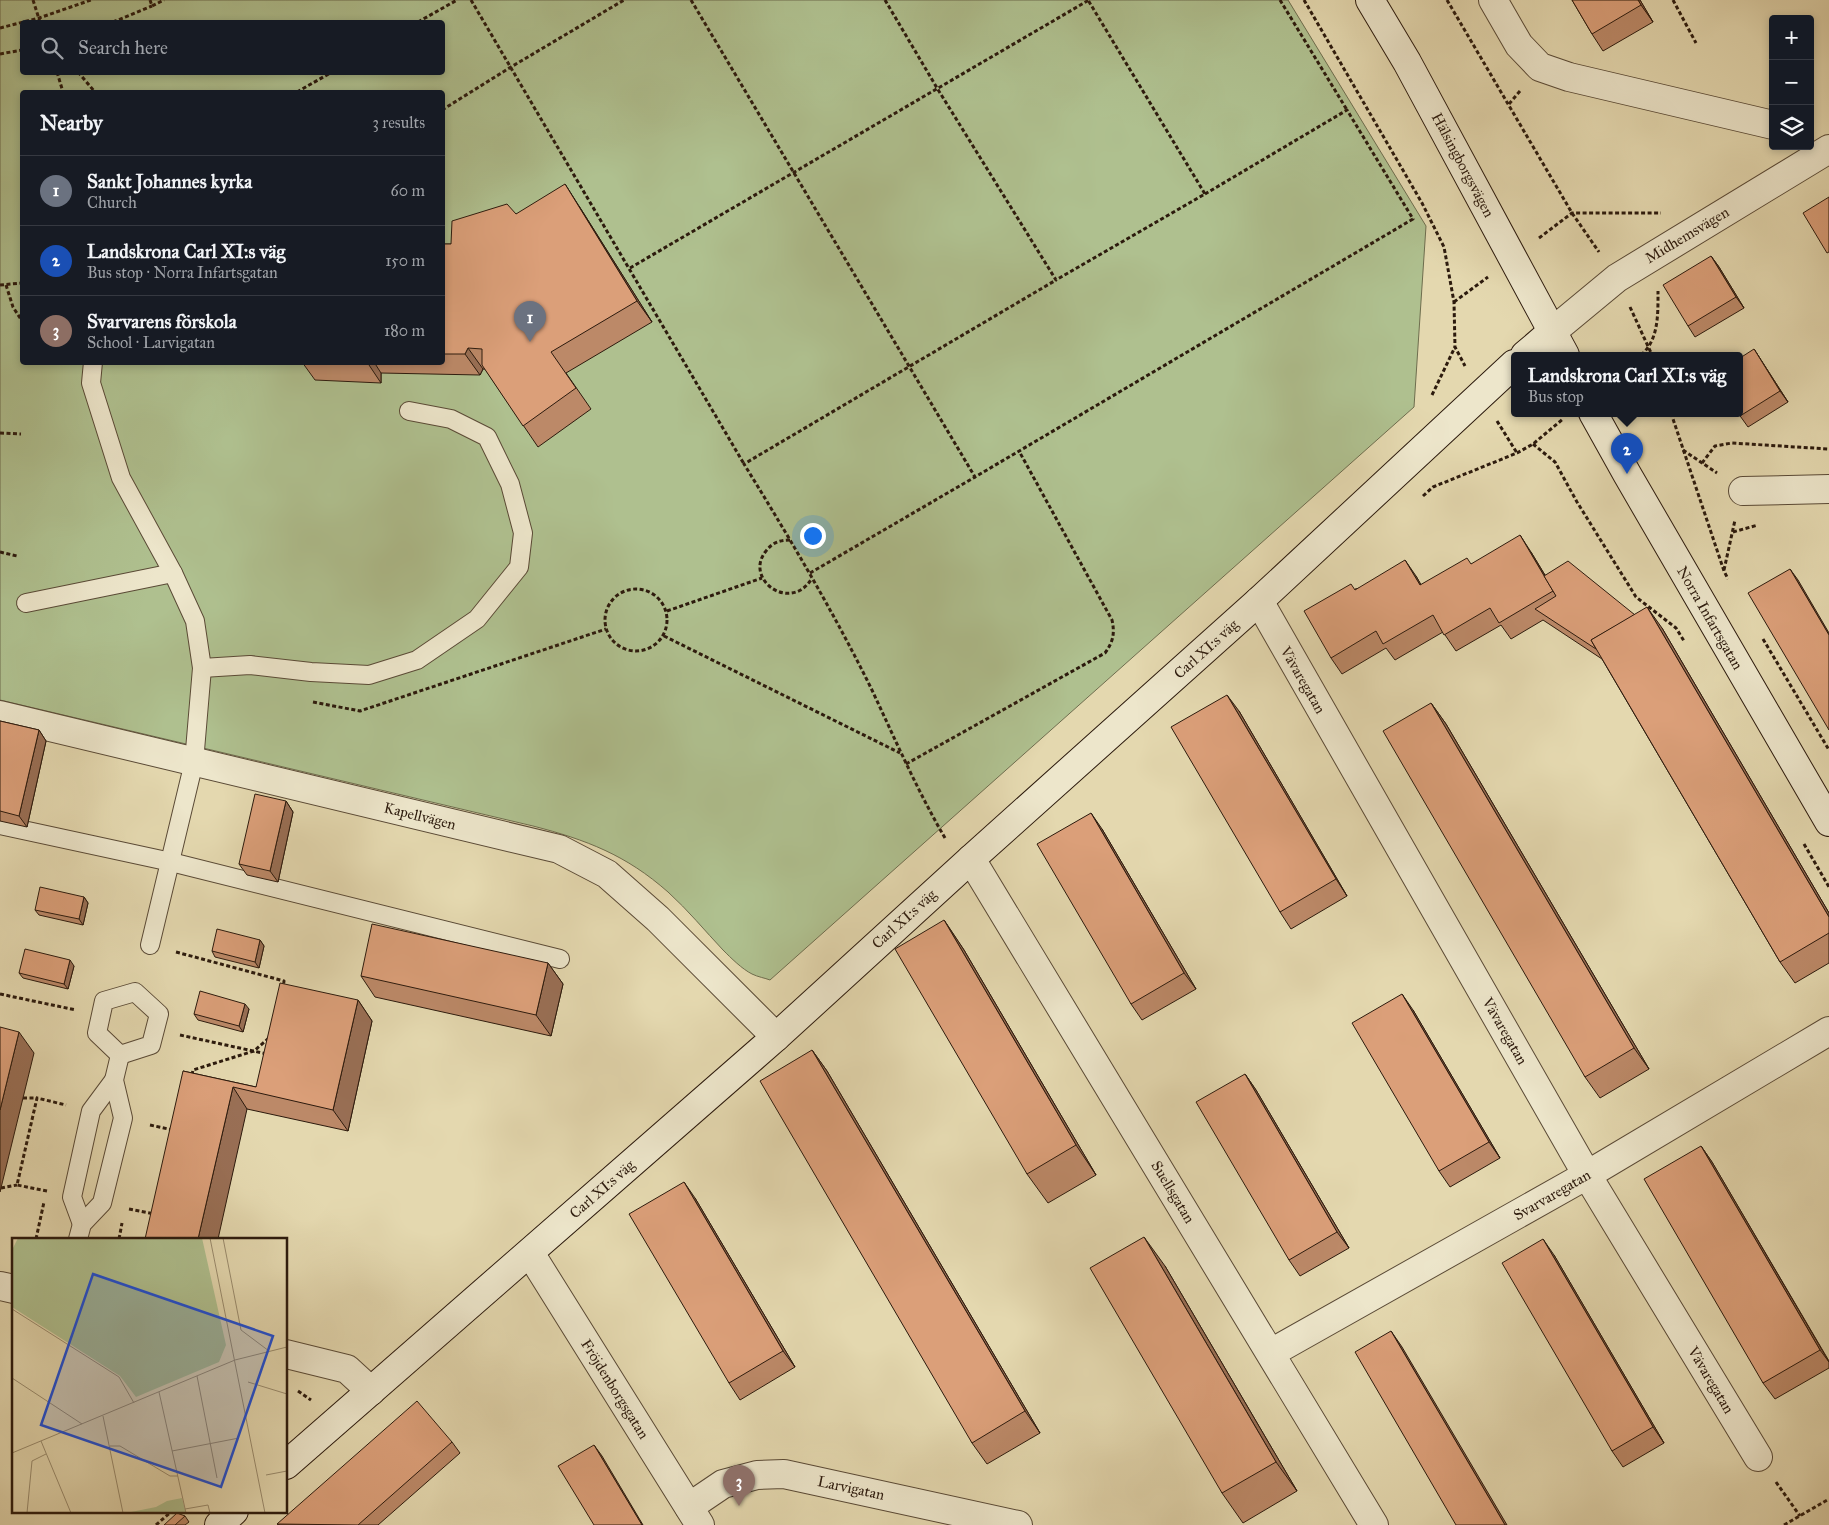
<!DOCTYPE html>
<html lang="en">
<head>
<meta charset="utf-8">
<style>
  body { margin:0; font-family:"IM FELL Great Primer",serif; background:#20242c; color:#f1f3f6 }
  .controls { position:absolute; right:15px; top:15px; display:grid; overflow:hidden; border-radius:5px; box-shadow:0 2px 8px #0003 }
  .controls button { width:45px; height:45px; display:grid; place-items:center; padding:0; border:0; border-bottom:1px solid #363941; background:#171b24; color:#f1f3f6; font:25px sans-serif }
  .you { position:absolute; left:812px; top:535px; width:18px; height:18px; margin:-12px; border:4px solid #fff; border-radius:50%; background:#1a73e8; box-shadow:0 0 0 8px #1a73e833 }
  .badge { display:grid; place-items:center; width:32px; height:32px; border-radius:50%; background:#c59692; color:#fff; font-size:16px; font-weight:700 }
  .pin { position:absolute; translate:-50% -41px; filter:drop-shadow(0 1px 2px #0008) }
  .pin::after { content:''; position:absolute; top:26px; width:18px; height:15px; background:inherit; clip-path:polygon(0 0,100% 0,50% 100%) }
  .popup { position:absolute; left:1511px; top:352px; width:232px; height:65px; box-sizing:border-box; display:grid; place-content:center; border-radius:5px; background:#171b24; filter:drop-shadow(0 1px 4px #0005); font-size:16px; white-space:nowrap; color:#9ea1a6 }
  .popup b { font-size:19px; color:#f1f3f6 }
  .popup::after { content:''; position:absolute; left:50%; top:100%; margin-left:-10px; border:10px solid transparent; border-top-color:#171b24 }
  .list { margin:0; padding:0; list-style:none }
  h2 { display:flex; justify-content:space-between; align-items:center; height:65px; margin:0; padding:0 20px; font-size:21px }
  h2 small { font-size:16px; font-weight:400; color:#9ea1a6 }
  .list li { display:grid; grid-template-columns:32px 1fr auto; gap:15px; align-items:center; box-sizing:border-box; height:70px; padding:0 20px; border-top:1px solid #363941 }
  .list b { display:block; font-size:19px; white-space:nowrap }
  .list p { margin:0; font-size:16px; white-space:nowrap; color:#9ea1a6 }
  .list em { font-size:16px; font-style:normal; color:#9ea1a6 }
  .icon { flex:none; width:28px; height:28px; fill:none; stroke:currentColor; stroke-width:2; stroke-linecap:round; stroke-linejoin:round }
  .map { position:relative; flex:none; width:1829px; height:1525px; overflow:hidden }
  .search { position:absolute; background:#171b24; box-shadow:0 2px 8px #0003; left:20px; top:20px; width:425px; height:55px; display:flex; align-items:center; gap:12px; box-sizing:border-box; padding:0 18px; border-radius:5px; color:#9ea1a6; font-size:19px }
  .panel { position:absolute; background:#171b24; box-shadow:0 2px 8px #0003; left:20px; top:90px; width:425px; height:275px; border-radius:5px }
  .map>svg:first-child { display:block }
</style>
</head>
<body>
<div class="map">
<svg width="1829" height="1525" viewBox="0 0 1829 1525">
  <rect width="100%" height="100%" fill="#e4d8af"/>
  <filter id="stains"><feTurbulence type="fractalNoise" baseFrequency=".004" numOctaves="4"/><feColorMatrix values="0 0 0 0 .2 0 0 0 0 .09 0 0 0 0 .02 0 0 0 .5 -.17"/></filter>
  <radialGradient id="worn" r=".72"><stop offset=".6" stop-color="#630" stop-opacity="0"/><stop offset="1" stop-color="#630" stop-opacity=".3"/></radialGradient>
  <path fill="#afc08f" stroke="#6e6d4e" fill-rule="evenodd" d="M0 0H1288L1426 226 1414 407 770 980C765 978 758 977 752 974 742 969 731 958 723 950 705 931 688 910 668 892 626 855 587 840 533 826L0 700ZM22 22H442V72H22ZM22 92H442V362H22Z"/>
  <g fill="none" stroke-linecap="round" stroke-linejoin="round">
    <g stroke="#5a4a36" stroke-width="20">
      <g id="lane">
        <polyline points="93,362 91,383 121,478 173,573 195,621 202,668 194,762 150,945"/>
        <polyline points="26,603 173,573"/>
        <polyline points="202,668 250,665 311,672 369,675 417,660 477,619 519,567 523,533 510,484 487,437 451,419 409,411"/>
        <polyline points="0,825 171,862 560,959"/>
        <polygon points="135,992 159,1014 151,1045 120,1055 97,1033 104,1001"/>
        <polyline points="82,1224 72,1197 91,1111 114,1080"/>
        <polyline points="78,1239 82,1224 102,1203 123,1118 114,1080 120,1055"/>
      </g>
    </g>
    <g stroke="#5a4a36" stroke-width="30">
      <g id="street">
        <polyline points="1493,0 1519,45 1540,67 1569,77 1773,125"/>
        <polyline points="1553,331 1617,278 1829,149"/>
        <polyline points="1743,491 1829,489"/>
        <polyline points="1259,601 1587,1175 1758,1457"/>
        <polyline points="0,715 559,849 607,874 658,919 776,1037"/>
        <polyline points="971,859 1374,1525"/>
        <polyline points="530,1253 700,1525"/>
        <polyline points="0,1286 14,1289"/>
        <polyline points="1271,1353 1587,1175 1829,1031"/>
        <polyline points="286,1354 347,1369 371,1391"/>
        <polyline points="689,1507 723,1484 757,1475 784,1474 1018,1525"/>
      </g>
    </g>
    <g stroke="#2c1a0d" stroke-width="30">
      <g id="secondary">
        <polyline points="1370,0 1407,62 1565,355"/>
        <polyline points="1525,355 1553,331"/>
        <polyline points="1593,413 1627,474 1829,822"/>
        <polyline points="286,1465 776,1037 971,859 1259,601 1514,364"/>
        <polyline points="219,1525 234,1511"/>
      </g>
    </g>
    <g stroke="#2c1a0d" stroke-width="3" stroke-dasharray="4 2.5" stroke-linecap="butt">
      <polyline points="33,0 40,22"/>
      <polyline points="150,0 152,6 164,0"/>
      <polyline points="471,0 744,464"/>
      <polyline points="691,0 975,477 1413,219 1347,110 1205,194"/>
      <polyline points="885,0 937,88 1056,280 1205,194 1088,0"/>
      <polyline points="1280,0 1347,110"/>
      <polyline points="1304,0 1422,203 1444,247 1454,302 1455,347 1465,366"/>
      <polyline points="1447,0 1572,213 1599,252"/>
      <polyline points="1673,0 1696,43"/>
      <polyline points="113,22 152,6"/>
      <polyline points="418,22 457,0"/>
      <polyline points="0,28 39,18 91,0"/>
      <polyline points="0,54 22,50"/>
      <polyline points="57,72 63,92"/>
      <polyline points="78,72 95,92"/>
      <polyline points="297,92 332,72"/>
      <polyline points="1509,104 1520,91"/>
      <polyline points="442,110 511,67 624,0"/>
      <polyline points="1539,238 1572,213 1661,213"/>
      <polyline points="630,268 1089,0"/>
      <polyline points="0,285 22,283"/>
      <polyline points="6,285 13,307 22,321"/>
      <polyline points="1454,302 1488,277"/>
      <polyline points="1630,307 1652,355"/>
      <path d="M1641 355C1659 340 1658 313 1658 291"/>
      <polyline points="1432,395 1455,347"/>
      <polyline points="1671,413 1724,571 1728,579"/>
      <polyline points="1497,421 1517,453"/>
      <polyline points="0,433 21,434"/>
      <polyline points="1533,444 1555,462 1577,502 1636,597 1676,628 1684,641"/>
      <polyline points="1683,450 1717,473"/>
      <polyline points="1702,463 1715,446 1732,443 1829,449"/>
      <polyline points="1423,496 1433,487 1517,453 1533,444 1563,419"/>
      <polyline points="1733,532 1758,525"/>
      <path d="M790 540C779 540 772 543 766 551 743 579 791 614 812 578"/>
      <polyline points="0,552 17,556"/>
      <polyline points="1724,570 1735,520"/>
      <polyline points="810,573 975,477"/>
      <circle cx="636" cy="620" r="31"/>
      <polyline points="667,611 762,578"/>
      <polyline points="664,636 900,753"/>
      <polyline points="1763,639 1829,750"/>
      <polyline points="313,702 360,711 606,629"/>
      <path d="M906 764 1105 653C1113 642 1115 634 1112 620L1019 451"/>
      <path d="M945 838C917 790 895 739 871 688 833 611 789 537 744 464L1056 280"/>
      <polyline points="1804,844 1829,887"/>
      <polyline points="176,952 284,981 283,988"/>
      <polyline points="0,994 76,1010"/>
      <polyline points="180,1035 267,1054"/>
      <polyline points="192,1075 193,1070 254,1051 269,1038"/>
      <polyline points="23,1098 37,1098"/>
      <polyline points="150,1125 173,1130"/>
      <polyline points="1,1188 17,1185"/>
      <polyline points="47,1191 17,1185 37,1098 66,1105"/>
      <polyline points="129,1209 155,1214"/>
      <polyline points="36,1239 44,1202"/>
      <polyline points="119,1239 122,1223"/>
      <polyline points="298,1391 311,1400"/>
      <polyline points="1776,1482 1800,1516"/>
      <polyline points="156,1525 172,1511"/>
      <polyline points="1784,1525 1829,1499"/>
    </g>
    <use href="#lane" stroke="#ede6cb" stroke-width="18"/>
    <use href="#street" stroke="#ede6cb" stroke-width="28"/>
    <use href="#secondary" stroke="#ede6cb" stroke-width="28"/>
  </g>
  <g fill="#bc8968" stroke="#2c1a0d">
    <polygon points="1572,0 1640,0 1653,22 1603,51 1592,34"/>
    <polygon points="579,206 652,322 566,373 591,409 538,447 485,369 483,369 480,375 381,373 381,383 315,380 302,362 442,362 442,244 451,244 516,214"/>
    <polygon points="1711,256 1719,267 1744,308 1695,337 1688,326"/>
    <polygon points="1754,349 1788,402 1748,427 1738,413"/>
    <polygon points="1531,552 1545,575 1635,615 1662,628 1829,913 1829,963 1795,983 1780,962 1602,659 1543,620 1511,639 1501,625 1456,651 1443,632 1395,660 1386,648 1342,674 1331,658 1355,589 1416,576 1421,585 1472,564"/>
    <polygon points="1431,703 1446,724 1649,1069 1600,1098 1585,1077"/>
    <polygon points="1239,711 1347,896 1291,929 1280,912"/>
    <polygon points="0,721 39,730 46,741 27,827 0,821"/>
    <polygon points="286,801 293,812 278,882 247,875 239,864"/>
    <polygon points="1102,829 1196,989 1142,1020 1131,1004"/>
    <polygon points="84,897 88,903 83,925 39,915 35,910"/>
    <polygon points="944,920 964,950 1096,1175 1048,1203 1027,1174"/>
    <polygon points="260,940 264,946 259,968 215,957 212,951"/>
    <polygon points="548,963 563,984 551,1036 375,997 361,976"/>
    <polygon points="74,966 68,989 23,978 19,973"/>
    <polygon points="358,1000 372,1021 348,1131 247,1109 183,1071 256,1087"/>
    <polygon points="249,1009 243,1032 198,1020 194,1014"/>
    <polygon points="1413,1010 1500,1158 1450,1187 1439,1171"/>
    <polygon points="812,1050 827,1071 1040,1433 987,1464 972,1443"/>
    <polygon points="1245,1074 1256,1090 1349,1248 1300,1276 1289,1260"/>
    <polygon points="1701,1146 1712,1162 1829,1361 1829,1368 1775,1399 1763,1383"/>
    <polygon points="695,1198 795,1367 740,1400 729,1383"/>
    <polygon points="1554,1255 1664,1443 1623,1467 1612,1451"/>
    <polygon points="1165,1266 1297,1491 1243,1523 1222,1493"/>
    <polygon points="452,1442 460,1453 378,1525 277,1525"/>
    <polygon points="185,1516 189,1522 185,1525 164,1525"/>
  </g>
  <g fill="#996f55" stroke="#2c1a0d">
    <polygon points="1638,0 1640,0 1653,22 1641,5"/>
    <polygon points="565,184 579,206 652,322 637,301"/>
    <polygon points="1711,256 1719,267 1744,308 1736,297"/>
    <polygon points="468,348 483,369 480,375 465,354"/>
    <polygon points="1754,349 1761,360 1788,402 1780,391"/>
    <polygon points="367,362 374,362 381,373 381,383"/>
    <polygon points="1520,535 1531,552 1564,607 1553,591"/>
    <polygon points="1405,560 1416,576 1431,602 1420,585"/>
    <polygon points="1790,569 1798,580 1829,633 1829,635"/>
    <polygon points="1647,607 1662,628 1829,913 1829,917"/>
    <polygon points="1227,695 1239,711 1347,896 1336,879"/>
    <polygon points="1431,703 1446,724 1649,1069 1634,1048"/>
    <polygon points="39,730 46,741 27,827 19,816"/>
    <polygon points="286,801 293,812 278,882 270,871"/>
    <polygon points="1091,813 1102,829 1196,989 1184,973"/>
    <polygon points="84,897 88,903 83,925 79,919"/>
    <polygon points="944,920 964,950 1096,1175 1076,1145"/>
    <polygon points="260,940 264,946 259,968 255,962"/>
    <polygon points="70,960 74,966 68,989 64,984"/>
    <polygon points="548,963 563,984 551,1036 536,1015"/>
    <polygon points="1402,994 1413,1010 1500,1158 1489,1142"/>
    <polygon points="358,1000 372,1021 348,1131 333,1110"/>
    <polygon points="245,1004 249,1009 243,1032 239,1026"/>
    <polygon points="19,1032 34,1053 0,1192 0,1110"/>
    <polygon points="812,1050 827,1071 1040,1433 1025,1411"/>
    <polygon points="1245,1074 1256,1090 1349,1248 1337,1232"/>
    <polygon points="233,1087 247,1109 218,1239 198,1239"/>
    <polygon points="1701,1146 1712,1162 1829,1362 1820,1350"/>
    <polygon points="684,1182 695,1198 795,1367 783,1351"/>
    <polygon points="1144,1237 1165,1266 1297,1491 1276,1462"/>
    <polygon points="1543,1239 1554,1255 1664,1443 1653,1427"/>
    <polygon points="1391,1331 1402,1347 1507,1525 1505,1525"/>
    <polygon points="594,1445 602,1456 643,1525 642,1525"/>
  </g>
  <g fill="#db9f79" stroke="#2c1a0d">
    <polygon points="1572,0 1638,0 1641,5 1592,34"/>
    <polygon points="565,184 637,301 551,352 576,388 523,426 482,365 482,349 468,348 465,354 442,354 442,244 451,244 452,221 507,204 516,214"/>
    <polygon points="1829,197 1829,252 1827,253 1803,213"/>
    <polygon points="1711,256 1736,297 1688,326 1663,285"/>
    <polygon points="1754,349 1780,391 1740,416 1738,413 1740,413 1740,358"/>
    <polygon points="1520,535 1553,591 1499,623 1490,608 1444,635 1433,615 1383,644 1376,631 1331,658 1304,611 1351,584 1355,590 1405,560 1420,585 1467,558 1471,564"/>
    <polygon points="1568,561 1635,615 1591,640 1596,649 1535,609 1556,596 1544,576"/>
    <polygon points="1790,569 1829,635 1829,730 1748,593"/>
    <polygon points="1647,607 1829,917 1829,933 1780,962 1591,640"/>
    <polygon points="1227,695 1336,879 1280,912 1171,727"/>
    <polygon points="1431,703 1634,1048 1585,1077 1383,731"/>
    <polygon points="0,721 39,730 19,816 0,811"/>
    <polygon points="255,794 286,801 270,871 239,864"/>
    <polygon points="1091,813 1184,973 1131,1004 1037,844"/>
    <polygon points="40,887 84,897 79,919 35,910"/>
    <polygon points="944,920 1076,1145 1027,1174 895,949"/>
    <polygon points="372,924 548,963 536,1015 361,976"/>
    <polygon points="217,929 260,940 255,962 212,951"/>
    <polygon points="25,949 70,960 64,984 19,973"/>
    <polygon points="280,983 358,1000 333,1110 233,1087 198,1239 145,1239 183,1071 256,1087"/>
    <polygon points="200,991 245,1004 239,1026 194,1014"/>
    <polygon points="1402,994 1489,1142 1439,1171 1352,1023"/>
    <polygon points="0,1027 19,1032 0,1110"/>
    <polygon points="812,1050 1025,1411 972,1443 760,1081"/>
    <polygon points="1245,1074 1337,1232 1289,1260 1196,1102"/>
    <polygon points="1701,1146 1820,1350 1763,1383 1644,1179"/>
    <polygon points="684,1182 783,1351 729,1383 629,1214"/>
    <polygon points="1144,1237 1276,1462 1222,1493 1090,1268"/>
    <polygon points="1543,1239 1653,1427 1612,1451 1502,1263"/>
    <polygon points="1391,1331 1505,1525 1456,1525 1355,1352"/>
    <polygon points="417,1401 452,1442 358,1525 277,1524"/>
    <polygon points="594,1445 642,1525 594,1525 558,1466"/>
    <polygon points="177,1513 185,1516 175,1525 164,1525"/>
  </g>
  <g text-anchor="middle" stroke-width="5" stroke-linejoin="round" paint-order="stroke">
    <g font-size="15" fill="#2c1a0d" stroke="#ede6cb">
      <text transform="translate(1463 165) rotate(62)" y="5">Hälsingborgsvägen</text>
      <text transform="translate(1687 235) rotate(-31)" y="5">Midhemsvägen</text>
      <text transform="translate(1710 618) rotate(60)" y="5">Norra Infartsgatan</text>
      <text transform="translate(1206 649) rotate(-42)" y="5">Carl XI:s väg</text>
      <text transform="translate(1303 680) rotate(60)" y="5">Vävaregatan</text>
      <text transform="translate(420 816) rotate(14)" y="5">Kapellvägen</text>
      <text transform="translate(904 919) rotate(-42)" y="5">Carl XI:s väg</text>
      <text transform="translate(1505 1031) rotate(60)" y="5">Vävaregatan</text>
      <text transform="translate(602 1189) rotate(-41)" y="5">Carl XI:s väg</text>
      <text transform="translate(1173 1192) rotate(59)" y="5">Suellsgatan</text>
      <text transform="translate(1552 1195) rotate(-30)" y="5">Svarvaregatan</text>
      <text transform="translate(1711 1380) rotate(59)" y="5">Vävaregatan</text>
      <text transform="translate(615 1389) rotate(58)" y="5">Fröjdenborgsgatan</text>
      <text transform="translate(851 1488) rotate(12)" y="5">Larvigatan</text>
    </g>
  </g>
  <g transform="translate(12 1238)">
    <rect width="275" height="275" fill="#e4d8af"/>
    <path d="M6 0H190L214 107 207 124 124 159 108 138 0 69V12ZM170 260 174 275H114L144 269 155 263Z" fill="#afc08f"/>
    <path fill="none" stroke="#9a8c6e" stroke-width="1" d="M198 0 253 275M211 0 229 92 257 113M0 71 107 139 122 165M185 138 205 240M0 140 70 186M236 144 275 156M147 154 174 275M91 178 111 275M29 203 59 275M98 208H108L158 238H166M160 213 227 200M0 215 223 122 275 109M254 237 275 233M173 271 196 267 198 275M15 275 20 223 34 216"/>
    <path fill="#1d4ed8" fill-opacity="0.15" stroke="#1d4ed8" stroke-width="2.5" d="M81 36 261 98 209 249 29 187Z"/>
    <rect width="275" height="275" fill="none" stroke="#2c1a0d" stroke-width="2.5"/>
  </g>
  <rect width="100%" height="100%" filter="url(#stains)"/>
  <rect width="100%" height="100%" fill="url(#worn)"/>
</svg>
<div class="controls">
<button>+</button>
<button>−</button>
<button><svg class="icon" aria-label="layers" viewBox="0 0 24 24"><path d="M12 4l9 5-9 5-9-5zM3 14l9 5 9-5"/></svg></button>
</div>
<div class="you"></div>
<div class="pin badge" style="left:530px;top:342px;background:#6b7280">1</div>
<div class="pin badge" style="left:1627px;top:474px;background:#1a4fb4">2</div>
<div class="popup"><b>Landskrona Carl XI:s väg</b>Bus stop</div>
<div class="pin badge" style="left:739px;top:1506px;background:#8d6e63">3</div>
<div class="search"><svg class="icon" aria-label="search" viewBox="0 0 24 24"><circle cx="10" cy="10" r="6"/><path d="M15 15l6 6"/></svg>Search here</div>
<section class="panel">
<h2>Nearby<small>3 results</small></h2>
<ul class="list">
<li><span class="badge" style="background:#6b7280">1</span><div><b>Sankt Johannes kyrka</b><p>Church</p></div><em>60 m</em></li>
<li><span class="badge" style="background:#1a4fb4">2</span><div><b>Landskrona Carl XI:s väg</b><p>Bus stop · Norra Infartsgatan</p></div><em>150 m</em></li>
<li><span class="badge" style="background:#8d6e63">3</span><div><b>Svarvarens förskola</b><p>School · Larvigatan</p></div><em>180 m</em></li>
</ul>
</section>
</div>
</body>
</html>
